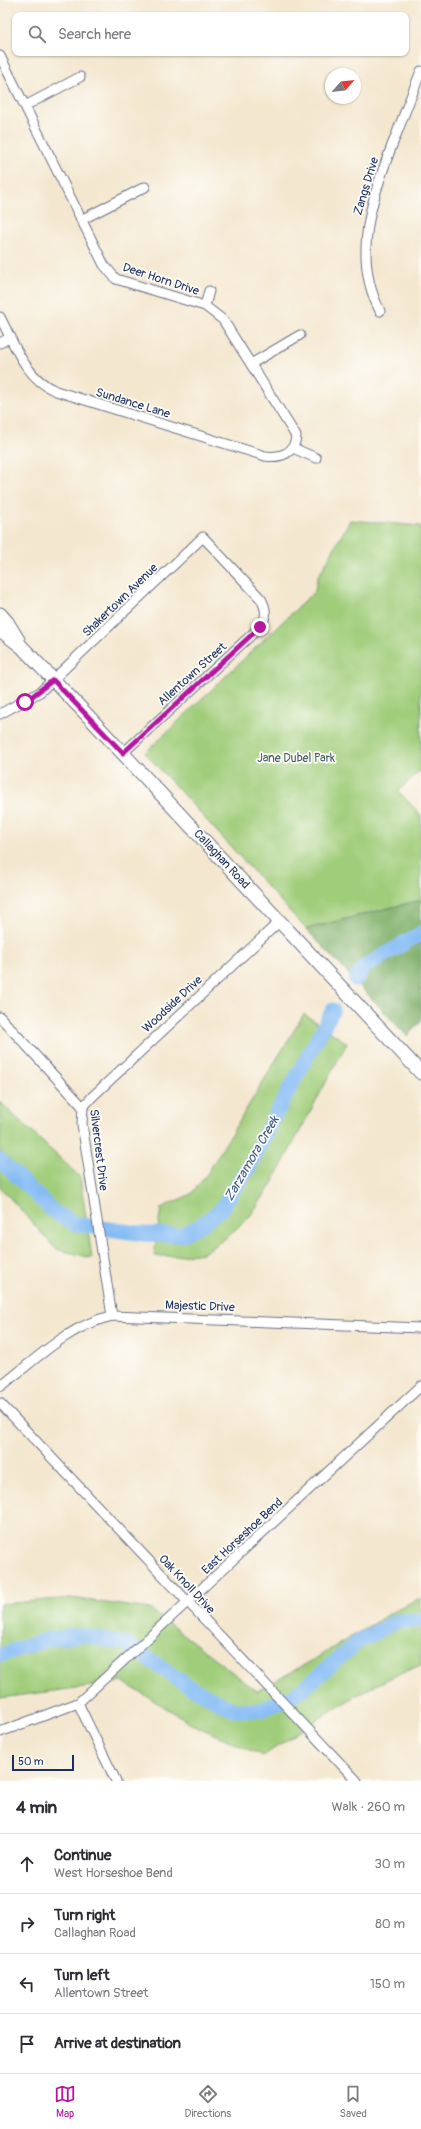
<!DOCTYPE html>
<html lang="en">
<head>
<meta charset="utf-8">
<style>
  body { margin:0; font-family:Pangolin,sans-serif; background:#f2f2f3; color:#2b2b33 }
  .compass { position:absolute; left:325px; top:68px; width:36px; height:36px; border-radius:50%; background:#fff; box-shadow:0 1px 3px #0004; rotate:63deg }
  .scale { position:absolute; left:12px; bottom:10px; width:62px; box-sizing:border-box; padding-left:4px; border:2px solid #1b2f5e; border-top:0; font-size:11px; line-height:14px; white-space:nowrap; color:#1b2f5e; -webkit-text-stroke:3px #fdfcf7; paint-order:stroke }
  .stop { position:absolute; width:12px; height:12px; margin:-9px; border:3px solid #b5179e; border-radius:50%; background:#fff }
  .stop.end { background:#b5179e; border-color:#fff; box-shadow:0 1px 4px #0008 }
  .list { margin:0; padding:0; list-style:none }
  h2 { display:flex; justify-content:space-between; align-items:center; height:52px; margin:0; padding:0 16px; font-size:17px }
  h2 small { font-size:13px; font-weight:400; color:#7c7c81 }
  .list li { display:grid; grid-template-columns:26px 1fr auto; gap:12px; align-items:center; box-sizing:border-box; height:60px; padding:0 16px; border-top:1px solid #e1e1e2 }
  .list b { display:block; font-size:15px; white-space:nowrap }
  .list p { margin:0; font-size:13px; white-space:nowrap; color:#7c7c81 }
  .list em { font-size:13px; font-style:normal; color:#7c7c81 }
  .icon { flex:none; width:22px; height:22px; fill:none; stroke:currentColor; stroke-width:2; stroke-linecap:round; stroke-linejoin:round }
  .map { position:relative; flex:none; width:421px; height:1781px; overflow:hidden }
  .search { position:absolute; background:#fff; box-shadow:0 1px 3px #0004; left:12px; right:12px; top:12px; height:44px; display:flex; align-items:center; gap:10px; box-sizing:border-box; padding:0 14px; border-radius:8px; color:#7c7c81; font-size:15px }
  .sheet { height:292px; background:#fff }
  nav { display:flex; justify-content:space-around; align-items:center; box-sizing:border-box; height:56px; border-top:1px solid #e1e1e2; background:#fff; font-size:11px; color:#7c7c81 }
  nav a { display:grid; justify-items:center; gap:2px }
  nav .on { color:#b5179e }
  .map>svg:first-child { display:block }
</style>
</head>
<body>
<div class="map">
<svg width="421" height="1781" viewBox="0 0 421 1781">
  <rect width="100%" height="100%" fill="#fdfcf7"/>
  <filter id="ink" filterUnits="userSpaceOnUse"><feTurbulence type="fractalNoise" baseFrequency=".025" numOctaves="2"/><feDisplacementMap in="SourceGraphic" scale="8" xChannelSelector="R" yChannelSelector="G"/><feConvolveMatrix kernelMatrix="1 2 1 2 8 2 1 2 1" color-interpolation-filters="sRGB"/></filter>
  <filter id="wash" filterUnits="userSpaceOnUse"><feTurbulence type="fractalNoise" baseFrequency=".012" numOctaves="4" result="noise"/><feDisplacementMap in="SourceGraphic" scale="16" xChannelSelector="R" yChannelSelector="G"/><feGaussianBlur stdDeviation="0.9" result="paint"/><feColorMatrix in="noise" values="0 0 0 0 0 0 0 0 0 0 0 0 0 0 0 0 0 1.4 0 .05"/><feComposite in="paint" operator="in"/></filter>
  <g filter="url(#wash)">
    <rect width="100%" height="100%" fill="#f4e7cf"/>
    <g fill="#a0cd7a" stroke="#5e7e6c">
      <polygon points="350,520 421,526 421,770 398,791 421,815 421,900 306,929 145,753 315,591 317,579"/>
      <polygon points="304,1014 347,1043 270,1187 250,1216 226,1238 203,1253 178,1256 154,1256 161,1208 191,1194 207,1174"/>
      <polygon points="0,1102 80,1177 92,1258 56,1249 0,1187"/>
      <path d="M71 1598 150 1609 257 1691 306 1664 399 1608 421 1598V1665C364 1686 314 1722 263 1756L196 1726 123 1682 0 1698V1604Z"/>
    </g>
    <polygon fill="#80b06a" stroke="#4e7064" points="421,900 421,1021 407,1036 306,929"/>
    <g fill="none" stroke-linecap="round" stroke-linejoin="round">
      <g stroke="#84bbf4" stroke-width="15">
        <polyline points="356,979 364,967 421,933"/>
        <polyline points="0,1160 54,1212 75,1224 144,1234 181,1235 201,1225 221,1209 249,1168 272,1121 333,1010"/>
        <polyline points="0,1655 49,1639 82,1635 128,1645 187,1685 234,1710 261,1710 299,1692 359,1641 397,1621 421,1620"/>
      </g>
    </g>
  </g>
  <g filter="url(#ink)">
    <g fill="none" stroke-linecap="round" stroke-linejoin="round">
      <g stroke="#676f86" stroke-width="11">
        <g id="minor">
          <path d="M0 56 104 265 116 279 205 306 223 320 296 436C295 454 280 458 265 456L56 391C26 379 14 344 0 317"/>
          <polyline points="25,106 80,77"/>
          <polyline points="81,220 145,187"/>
          <polyline points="205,306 209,291"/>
          <path d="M380 311C352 257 371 201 391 148 401 122 411 97 421 71"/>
          <polyline points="0,343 11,337"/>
          <polyline points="251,364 300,335"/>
          <polyline points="293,448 316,458"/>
          <path d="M0 714 40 692 203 537 261 599C267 610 267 617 260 627L123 753"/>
          <polyline points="0,1017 83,1107 82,1124 112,1316"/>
          <polyline points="83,1107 93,1096 280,921"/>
          <path d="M0 1387C34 1361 69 1325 112 1316L421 1328"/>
          <polyline points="0,1403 357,1781"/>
          <polyline points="78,1703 116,1781"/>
          <polyline points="0,1732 78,1703 421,1386"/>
        </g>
      </g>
      <g stroke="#676f86" stroke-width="15">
        <g id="secondary">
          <polyline points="0,614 7,622 18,640"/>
          <polyline points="0,630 21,646 89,717 421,1073"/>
        </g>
      </g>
      <use href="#minor" stroke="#fff" stroke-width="9"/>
      <use href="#secondary" stroke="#fff" stroke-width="13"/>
    </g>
  </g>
  <g fill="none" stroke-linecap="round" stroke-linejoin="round" filter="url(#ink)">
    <polyline stroke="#b5179e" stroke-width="5" points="25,702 53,680 123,753 260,627"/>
  </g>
  <g text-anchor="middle" stroke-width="3.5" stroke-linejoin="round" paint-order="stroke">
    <g font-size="12" fill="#1b2f5e" stroke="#fdfcf7">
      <text transform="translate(366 186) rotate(-73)" y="4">Zangs Drive</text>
      <text transform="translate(161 279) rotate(18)" y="4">Deer Horn Drive</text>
      <text transform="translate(133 403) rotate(17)" y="4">Sundance Lane</text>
      <text transform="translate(120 600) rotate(-44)" y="4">Shakertown Avenue</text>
      <text transform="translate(192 674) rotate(-42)" y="4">Allentown Street</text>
      <text transform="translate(222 859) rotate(47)" y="4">Callaghan Road</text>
      <text transform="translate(172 1004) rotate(-43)" y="4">Woodside Drive</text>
      <text transform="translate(99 1150) rotate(83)" y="4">Silvercrest Drive</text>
      <text transform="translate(200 1306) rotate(2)" y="4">Majestic Drive</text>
      <text transform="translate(242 1536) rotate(-43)" y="4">East Horseshoe Bend</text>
      <text transform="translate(187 1584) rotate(47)" y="4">Oak Knoll Drive</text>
    </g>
    <g font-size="12" fill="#435e66" stroke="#fdfcf7">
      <text x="296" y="762">Jane Dubel Park</text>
    </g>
    <g font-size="13" font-style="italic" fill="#3a598b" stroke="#fdfcf7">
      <text transform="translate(251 1158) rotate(-60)" y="5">Zarzamora Creek</text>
    </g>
  </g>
</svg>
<svg class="compass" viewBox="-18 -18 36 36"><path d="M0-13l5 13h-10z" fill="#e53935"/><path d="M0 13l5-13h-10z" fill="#7c7c81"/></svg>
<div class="scale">50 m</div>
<div class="stop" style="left:25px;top:702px"></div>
<div class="stop end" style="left:260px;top:627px"></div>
<div class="search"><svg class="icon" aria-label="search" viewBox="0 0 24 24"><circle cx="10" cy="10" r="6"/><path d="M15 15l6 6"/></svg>Search here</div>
</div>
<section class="sheet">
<h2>4 min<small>Walk · 260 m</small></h2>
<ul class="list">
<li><svg class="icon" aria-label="ahead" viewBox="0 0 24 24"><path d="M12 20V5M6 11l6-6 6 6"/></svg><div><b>Continue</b><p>West Horseshoe Bend</p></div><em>30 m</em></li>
<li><svg class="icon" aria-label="right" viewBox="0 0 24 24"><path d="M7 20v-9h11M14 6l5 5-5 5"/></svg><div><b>Turn right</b><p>Callaghan Road</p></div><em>80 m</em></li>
<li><svg class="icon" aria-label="left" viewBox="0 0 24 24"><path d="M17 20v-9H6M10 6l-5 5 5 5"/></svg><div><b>Turn left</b><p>Allentown Street</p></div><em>150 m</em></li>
<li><svg class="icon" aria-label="arrive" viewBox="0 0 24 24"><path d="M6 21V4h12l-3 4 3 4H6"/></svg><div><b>Arrive at destination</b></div></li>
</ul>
</section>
<nav>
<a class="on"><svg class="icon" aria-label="map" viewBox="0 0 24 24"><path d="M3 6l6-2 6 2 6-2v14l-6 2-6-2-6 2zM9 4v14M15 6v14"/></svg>Map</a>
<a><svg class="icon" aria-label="directions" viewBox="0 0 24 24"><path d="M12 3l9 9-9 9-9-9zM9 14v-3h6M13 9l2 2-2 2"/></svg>Directions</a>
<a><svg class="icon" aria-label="saved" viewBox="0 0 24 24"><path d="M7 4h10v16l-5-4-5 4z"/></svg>Saved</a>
</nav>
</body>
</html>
